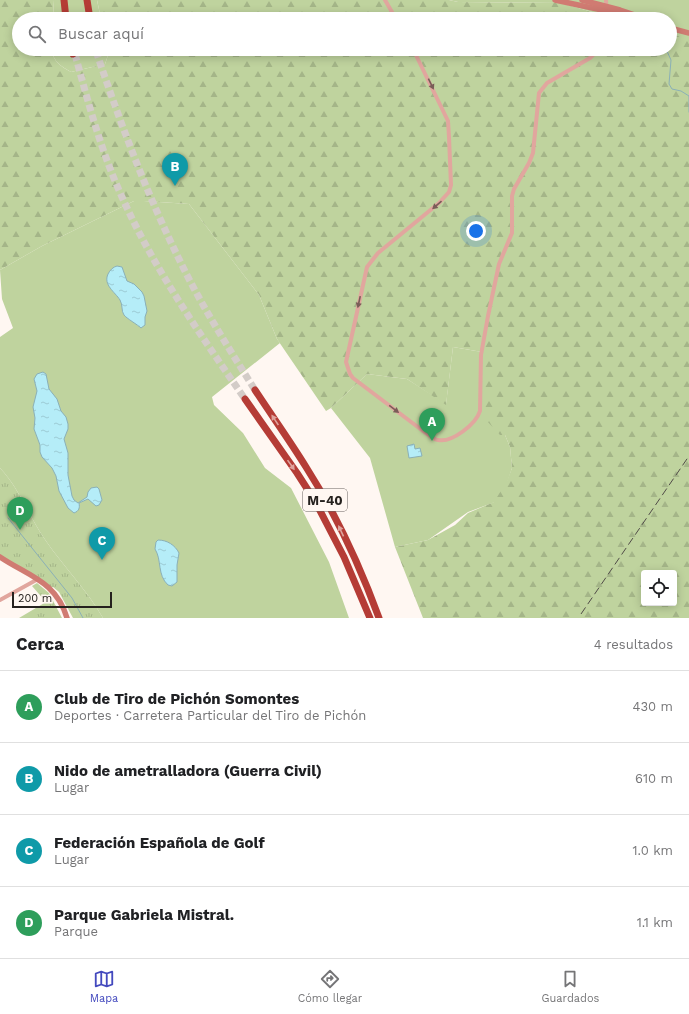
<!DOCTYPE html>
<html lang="es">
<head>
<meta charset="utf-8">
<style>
  body { margin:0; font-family:"Work Sans",sans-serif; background:#f6f6f6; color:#202124 }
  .controls { position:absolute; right:12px; bottom:12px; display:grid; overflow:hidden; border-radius:4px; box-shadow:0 2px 10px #0003 }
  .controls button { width:36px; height:36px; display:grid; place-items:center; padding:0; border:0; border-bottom:1px solid #e0e0e0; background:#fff; color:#202124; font:20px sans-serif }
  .scale { position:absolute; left:12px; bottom:10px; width:100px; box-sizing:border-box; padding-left:4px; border:2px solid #25211e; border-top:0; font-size:11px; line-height:14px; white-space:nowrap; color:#25211e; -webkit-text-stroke:3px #fff7f2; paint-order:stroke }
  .you { position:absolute; left:476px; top:231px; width:14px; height:14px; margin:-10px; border:3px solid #fff; border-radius:50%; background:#1a73e8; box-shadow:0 0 0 6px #1a73e833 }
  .badge { display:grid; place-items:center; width:26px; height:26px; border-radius:50%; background:#4349be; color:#fff; font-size:13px; font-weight:700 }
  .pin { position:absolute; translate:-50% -33px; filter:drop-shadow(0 1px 2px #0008) }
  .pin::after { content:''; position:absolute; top:21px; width:14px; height:12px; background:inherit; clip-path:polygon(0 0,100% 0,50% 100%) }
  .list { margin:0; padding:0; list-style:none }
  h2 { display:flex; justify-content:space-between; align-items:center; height:52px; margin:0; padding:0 16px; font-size:17px }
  h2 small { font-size:13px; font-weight:400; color:#757577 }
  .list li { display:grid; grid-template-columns:26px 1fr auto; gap:12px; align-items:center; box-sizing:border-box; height:72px; padding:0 16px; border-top:1px solid #e0e0e0 }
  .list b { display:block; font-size:15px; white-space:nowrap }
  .list p { margin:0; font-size:13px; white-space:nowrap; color:#757577 }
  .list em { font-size:13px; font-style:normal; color:#757577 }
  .icon { flex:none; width:22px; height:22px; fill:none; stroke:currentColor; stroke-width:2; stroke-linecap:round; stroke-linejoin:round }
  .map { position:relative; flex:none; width:689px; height:618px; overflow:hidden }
  .search { position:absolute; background:#fff; box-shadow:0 2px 10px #0003; left:12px; right:12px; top:12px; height:44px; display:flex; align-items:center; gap:10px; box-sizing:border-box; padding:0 14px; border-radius:22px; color:#757577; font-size:15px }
  .sheet { height:340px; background:#fff }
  nav { display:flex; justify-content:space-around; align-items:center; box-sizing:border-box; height:56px; border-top:1px solid #e0e0e0; background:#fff; font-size:11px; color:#757577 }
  nav a { display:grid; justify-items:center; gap:2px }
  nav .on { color:#4349be }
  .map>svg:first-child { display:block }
</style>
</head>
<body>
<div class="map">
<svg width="689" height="618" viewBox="0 0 689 618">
  <defs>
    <pattern id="forest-firs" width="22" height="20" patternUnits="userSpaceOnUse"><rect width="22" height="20" fill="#bfd39e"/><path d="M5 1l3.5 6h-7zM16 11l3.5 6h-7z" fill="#a4b588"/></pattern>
    <pattern id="park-tufts" width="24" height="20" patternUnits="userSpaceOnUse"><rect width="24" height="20" fill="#bfd39e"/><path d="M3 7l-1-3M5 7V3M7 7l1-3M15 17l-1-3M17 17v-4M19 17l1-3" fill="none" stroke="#a4b588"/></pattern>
    <pattern id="water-ripples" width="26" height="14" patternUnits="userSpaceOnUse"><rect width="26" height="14" fill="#b5edf8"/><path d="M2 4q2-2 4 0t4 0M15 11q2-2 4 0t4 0" fill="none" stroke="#9ccbd4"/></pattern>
  </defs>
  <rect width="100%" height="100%" fill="#fff7f2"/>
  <g fill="#bfd39e">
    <polygon points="54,0 97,0 101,19 53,19"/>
    <polygon points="449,0 689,0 689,42 670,36 670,19 617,19 561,3 458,2"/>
    <path d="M52 49H107L108 55 105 64 71 72C62 67 52 61 52 49Z"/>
    <path d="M134 201H144L189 204 259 295 277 339 280 343 212 397 214 405 243 433 265 468 291 488 329 562 349 618H103C87 590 64 567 46 541 29 517 20 489 0 468V337L13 328 2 299 0 270 42 246Z"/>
    <polygon points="453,347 482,352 505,435 510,447 512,468 507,483 495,502 468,512 428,540 395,547 370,458 331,408 367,374 407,379 446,404"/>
  </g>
  <g fill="url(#forest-firs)" fill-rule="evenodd">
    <path d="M0 0H54L53 19H19V49H52C52 61 62 67 71 72L105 64 108 55 107 49H670V34L689 39V618H423L395 547 428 540 455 525 468 513 494 502 507 481 512 468 510 447 505 435H500L486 420 480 411 482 352 453 347 446 405 407 379 367 374 331 408 326 411 277 339 259 295 189 204 144 201H134L42 246 0 270ZM644 573H674V603H644Z"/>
    <polygon points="97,0 449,0 458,2 561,3 617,19 101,19"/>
  </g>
  <g fill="url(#park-tufts)">
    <path d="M0 468C20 489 29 517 46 541 64 567 87 590 103 618H73L59 592 53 587 49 589 0 556Z"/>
    <polygon points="37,583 49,593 62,618 19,618 46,602 32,586"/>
  </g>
  <g fill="url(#water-ripples)" stroke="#8ab0b7">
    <path d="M117 266 122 267 127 281 134 284 142 292 144 296 147 311 145 317V325L141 328C138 325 126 318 124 315 121 311 123 305 120 300 115 292 103 285 108 274 110 270 113 267 117 266Z"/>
    <path d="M43 372 46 374 49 389 57 399 61 411 66 417 68 424V429L64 439 68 453V475L72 496 74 500 78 503 87 497 88 492 91 488 97 487 99 489 102 500 99 505 96 506 88 499 79 503C80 508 79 511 74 513L68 508 59 491 56 476 52 468 42 457 40 452V445L34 429 35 418 33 407 37 391 34 379 37 374Z"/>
    <polygon points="414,444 415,449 420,448 422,456 409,458 407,446"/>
    <path d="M158 540C167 540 175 545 179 553L177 565V582L172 586 168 585C157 575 162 560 155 549L156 542Z"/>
  </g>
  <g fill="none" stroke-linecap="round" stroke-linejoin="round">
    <g stroke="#8ab0b7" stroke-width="1">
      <polyline points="666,49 671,60 669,84 672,89 681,91 689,96 689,112"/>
      <polyline points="8,518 72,598 83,618"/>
    </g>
    <g stroke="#d3ccc8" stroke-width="7" stroke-dasharray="7 3.5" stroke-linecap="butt">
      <path d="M96 51C120 122 146 192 179 259 201 305 228 347 255 390"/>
      <path d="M75 54C88 102 101 151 122 197 154 269 200 334 245 399"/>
    </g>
    <g stroke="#e1a69e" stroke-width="4">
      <polyline points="385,0 396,19"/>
      <polyline points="606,0 607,19"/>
      <path d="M413 49 448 121 449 137 451 185 449 192 439 203 378 253 367 267 346 362 350 374 353 378 427 434C431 436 435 440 438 440 452 443 476 424 480 411L481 355 488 316 499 264 512 233V196L514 189 529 163 533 153 539 93 547 83 590 58 599 49"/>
      <polyline points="0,600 38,579"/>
    </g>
    <g stroke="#d07b72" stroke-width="5.5">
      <polyline points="555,0 602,10 633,19"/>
      <polyline points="582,0 620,10 647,19"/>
      <polyline points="670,28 689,33"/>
      <path d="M0 557C28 576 56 581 67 618"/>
    </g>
    <g stroke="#b53c36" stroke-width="7">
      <polyline points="64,0 66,19"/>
      <polyline points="87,0 90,19"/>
      <polyline points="72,49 73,54"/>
      <polyline points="95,49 96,51"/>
      <path d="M255 390C272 416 290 441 306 467 336 514 360 566 379 618"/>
      <polyline points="245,399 297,473 315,501 344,557 370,618"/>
    </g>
    <polyline stroke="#514c48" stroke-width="1" stroke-dasharray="8 4" stroke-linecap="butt" points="581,614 689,456"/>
  </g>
  <defs><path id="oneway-solid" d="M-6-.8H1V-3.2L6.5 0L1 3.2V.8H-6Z"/></defs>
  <g fill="#7a5d58">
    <use href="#oneway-solid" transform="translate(431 84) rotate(64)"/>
    <use href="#oneway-solid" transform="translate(437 205) rotate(139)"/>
    <use href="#oneway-solid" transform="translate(359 302) rotate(102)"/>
    <use href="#oneway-solid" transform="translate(394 409) rotate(37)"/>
  </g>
  <g fill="#dea39d">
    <use href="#oneway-solid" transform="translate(275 420) rotate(-124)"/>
    <use href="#oneway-solid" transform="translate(291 465) rotate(55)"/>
    <use href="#oneway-solid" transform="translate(341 531) rotate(-115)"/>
  </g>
  <g text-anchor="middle" stroke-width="3" stroke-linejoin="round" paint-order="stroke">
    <rect fill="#fff7f2" stroke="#66615e" stroke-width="1" x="303" y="489" width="44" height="22" rx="3"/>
    <g font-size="13" font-weight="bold" fill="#25211e">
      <text x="325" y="505">M-40</text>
    </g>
  </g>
</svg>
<div class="controls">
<button><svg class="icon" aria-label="locate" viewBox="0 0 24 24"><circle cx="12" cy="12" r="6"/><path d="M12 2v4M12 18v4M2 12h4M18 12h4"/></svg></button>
</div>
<div class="scale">200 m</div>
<div class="you"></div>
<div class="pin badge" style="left:432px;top:441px;background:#2e9e5b">A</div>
<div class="pin badge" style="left:175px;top:186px;background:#0f9aa8">B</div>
<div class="pin badge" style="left:102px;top:560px;background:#0f9aa8">C</div>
<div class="pin badge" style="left:20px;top:530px;background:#2e9e5b">D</div>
<div class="search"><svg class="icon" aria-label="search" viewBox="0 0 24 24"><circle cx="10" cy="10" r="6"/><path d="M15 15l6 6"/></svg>Buscar aquí</div>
</div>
<section class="sheet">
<h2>Cerca<small>4 resultados</small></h2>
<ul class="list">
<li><span class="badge" style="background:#2e9e5b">A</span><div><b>Club de Tiro de Pichón Somontes</b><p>Deportes · Carretera Particular del Tiro de Pichón</p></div><em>430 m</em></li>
<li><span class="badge" style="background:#0f9aa8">B</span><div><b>Nido de ametralladora (Guerra Civil)</b><p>Lugar</p></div><em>610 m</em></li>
<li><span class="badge" style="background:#0f9aa8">C</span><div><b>Federación Española de Golf</b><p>Lugar</p></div><em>1.0 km</em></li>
<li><span class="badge" style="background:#2e9e5b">D</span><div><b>Parque Gabriela Mistral.</b><p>Parque</p></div><em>1.1 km</em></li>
</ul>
</section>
<nav>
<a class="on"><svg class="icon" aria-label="map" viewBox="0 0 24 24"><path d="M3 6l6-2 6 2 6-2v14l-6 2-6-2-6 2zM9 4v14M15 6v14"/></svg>Mapa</a>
<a><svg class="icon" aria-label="directions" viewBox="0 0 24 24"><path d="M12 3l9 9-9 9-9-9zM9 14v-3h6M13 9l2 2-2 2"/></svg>Cómo llegar</a>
<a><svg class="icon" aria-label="saved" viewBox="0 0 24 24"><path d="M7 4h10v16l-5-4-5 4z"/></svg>Guardados</a>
</nav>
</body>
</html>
